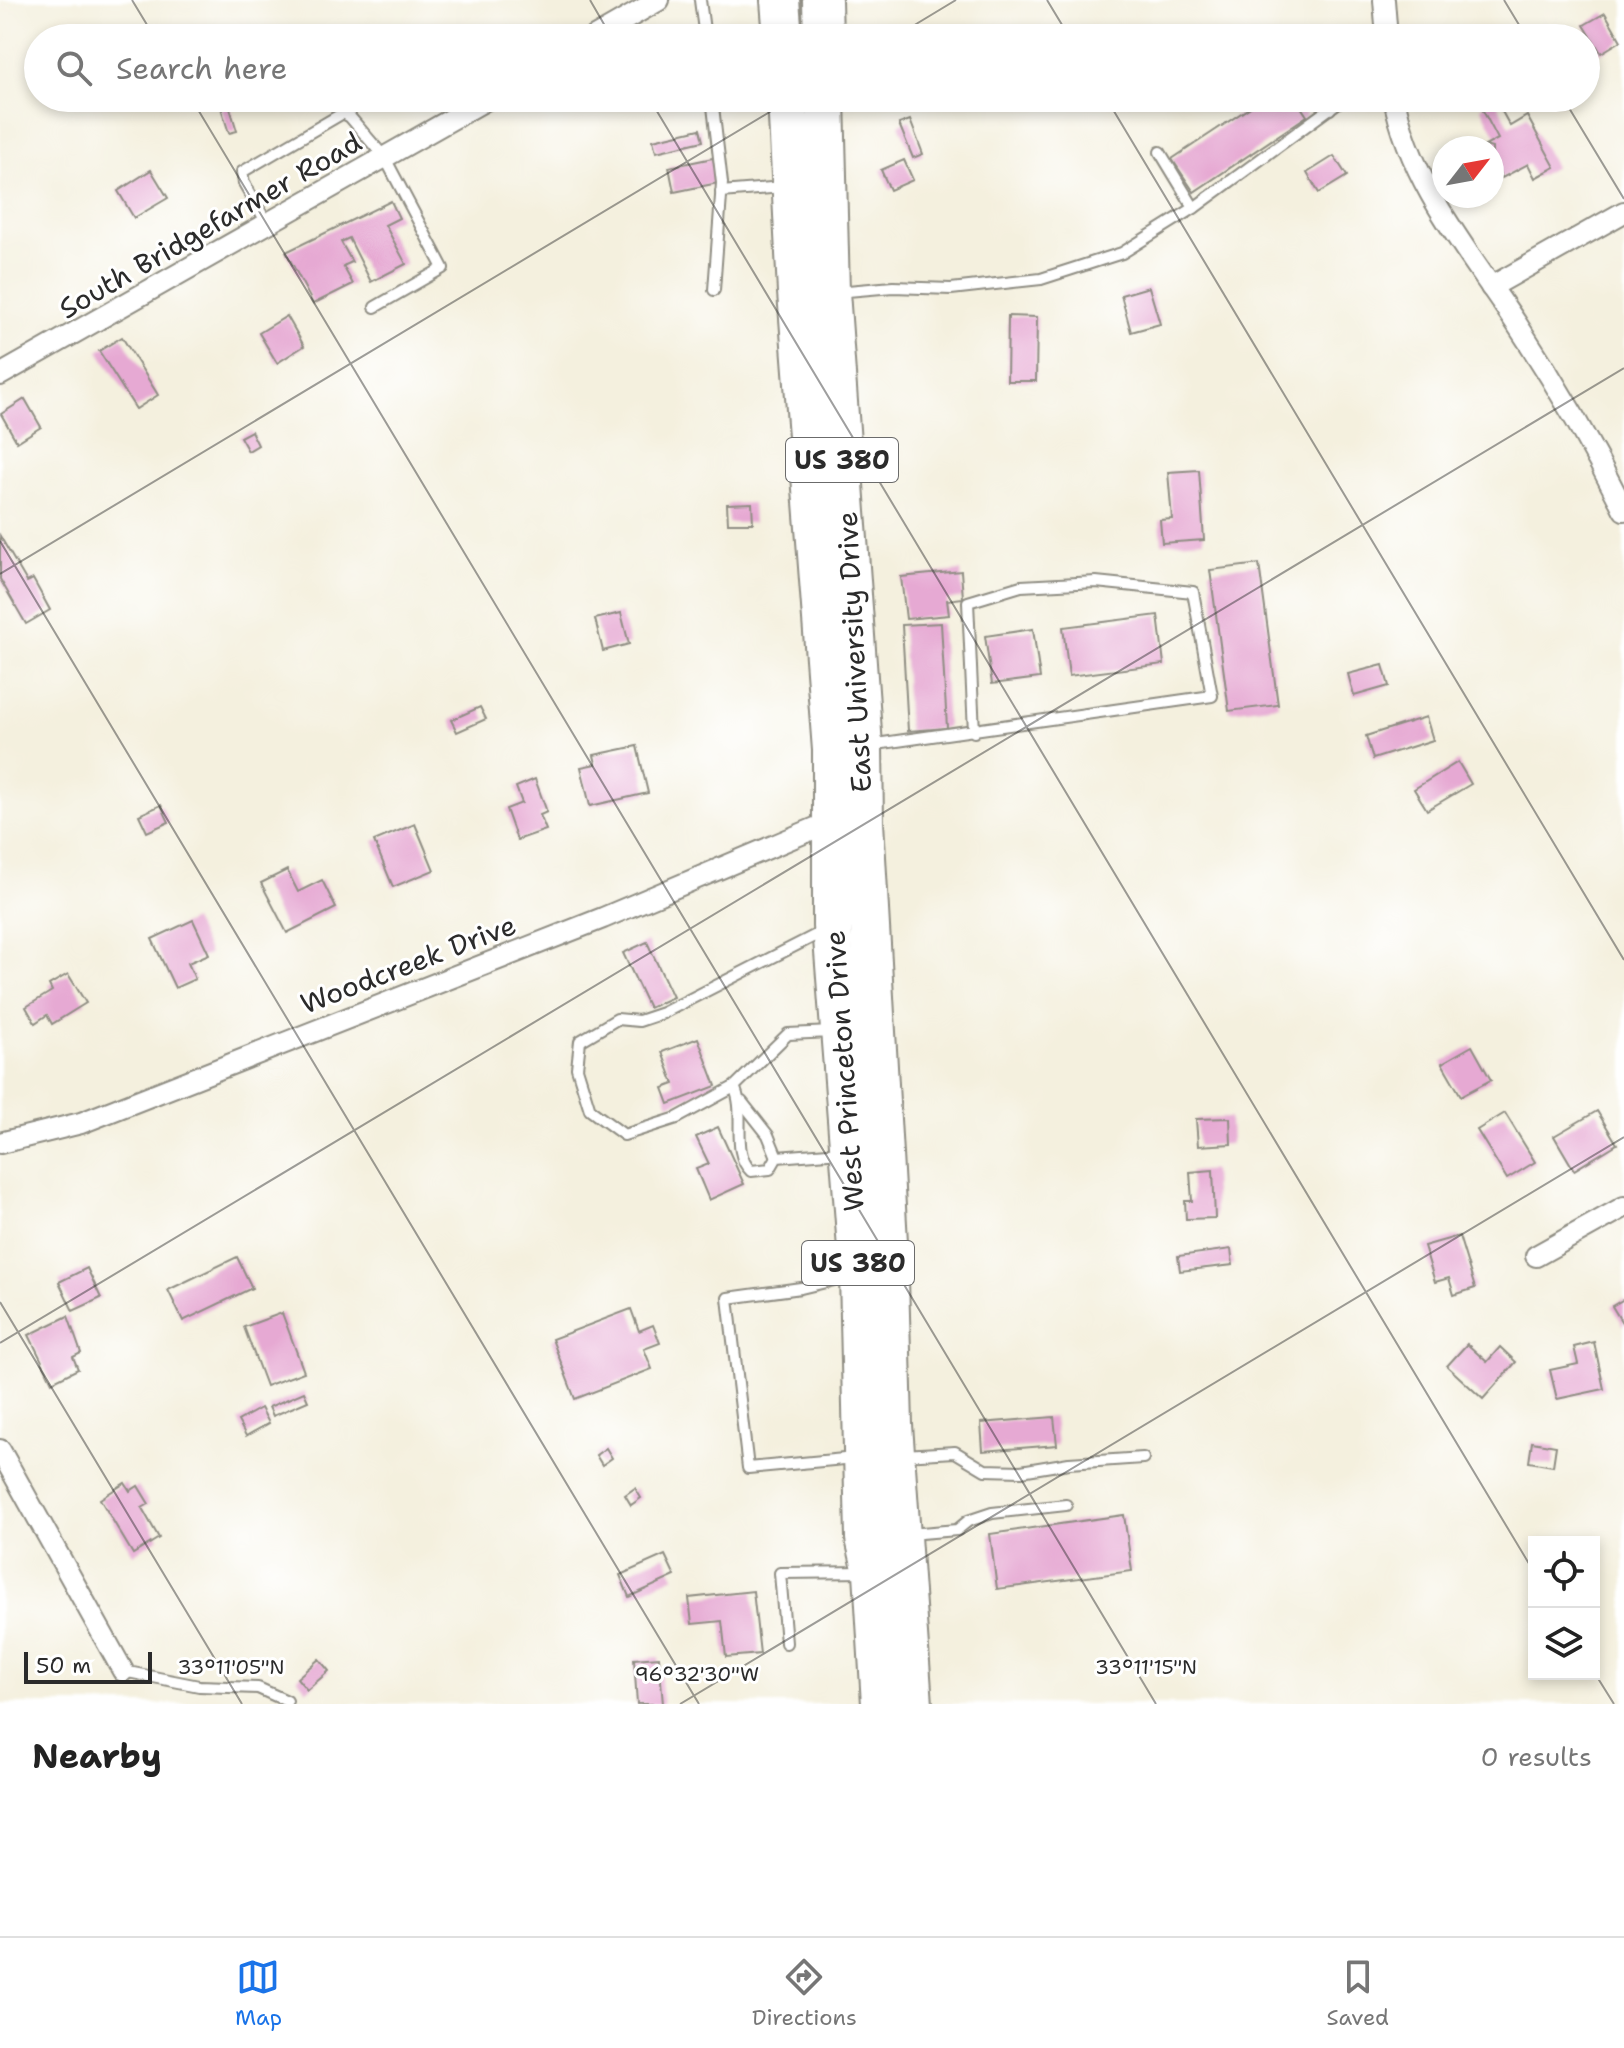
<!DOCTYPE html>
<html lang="en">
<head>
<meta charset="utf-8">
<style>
  body { margin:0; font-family:"Shantell Sans",sans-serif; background:#f2f2f2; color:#222 }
  .controls { position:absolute; right:24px; bottom:24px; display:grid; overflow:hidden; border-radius:0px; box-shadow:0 4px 12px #0003 }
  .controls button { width:72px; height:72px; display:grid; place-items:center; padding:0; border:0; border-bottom:2px solid #e0e0e0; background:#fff; color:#222; font:40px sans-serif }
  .compass { position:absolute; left:1432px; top:136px; width:72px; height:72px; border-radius:50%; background:#fff; box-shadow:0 4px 12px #0003; rotate:59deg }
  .scale { position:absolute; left:24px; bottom:20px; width:128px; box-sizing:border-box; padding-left:8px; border:4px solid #2b2b2b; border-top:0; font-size:22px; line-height:28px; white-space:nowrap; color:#2b2b2b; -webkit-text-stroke:6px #fff; paint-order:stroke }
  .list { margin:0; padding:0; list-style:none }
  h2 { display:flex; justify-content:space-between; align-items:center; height:104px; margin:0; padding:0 32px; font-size:34px }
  h2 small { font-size:26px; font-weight:400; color:#767676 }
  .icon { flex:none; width:44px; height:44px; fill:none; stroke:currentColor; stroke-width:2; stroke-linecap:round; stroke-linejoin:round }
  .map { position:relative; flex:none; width:1624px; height:1704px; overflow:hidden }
  .search { position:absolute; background:#fff; box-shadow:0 4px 12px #0003; left:24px; right:24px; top:24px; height:88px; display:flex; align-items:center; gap:20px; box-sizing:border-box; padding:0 28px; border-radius:44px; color:#767676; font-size:30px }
  .sheet { height:232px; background:#fff }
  nav { display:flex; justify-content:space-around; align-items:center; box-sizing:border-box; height:112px; border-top:2px solid #e0e0e0; background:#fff; font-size:22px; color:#767676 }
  nav a { display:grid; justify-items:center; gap:4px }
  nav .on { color:#1a73e8 }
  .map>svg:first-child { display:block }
</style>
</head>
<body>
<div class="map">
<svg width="1624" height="1704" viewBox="0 0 1624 1704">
  <rect width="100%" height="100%" fill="#fff"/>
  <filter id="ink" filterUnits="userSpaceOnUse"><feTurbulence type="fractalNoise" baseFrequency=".0125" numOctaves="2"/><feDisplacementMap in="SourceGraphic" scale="16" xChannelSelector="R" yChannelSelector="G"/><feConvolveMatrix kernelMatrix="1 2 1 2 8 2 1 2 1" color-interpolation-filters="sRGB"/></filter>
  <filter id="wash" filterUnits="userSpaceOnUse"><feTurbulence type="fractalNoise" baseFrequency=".006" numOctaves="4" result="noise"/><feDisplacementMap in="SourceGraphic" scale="32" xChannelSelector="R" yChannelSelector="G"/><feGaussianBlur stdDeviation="1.8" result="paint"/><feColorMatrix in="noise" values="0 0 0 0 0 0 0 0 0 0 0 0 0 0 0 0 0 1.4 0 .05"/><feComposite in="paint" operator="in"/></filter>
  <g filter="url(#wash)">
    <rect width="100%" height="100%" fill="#f4f0de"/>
    <g id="blocks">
      <g fill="#e6a9d3">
        <polygon points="1605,13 1621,41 1601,53 1584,25"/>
        <polygon points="218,98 227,98 237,131 229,133"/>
        <polygon points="1264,98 1295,98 1307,116 1194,192 1172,159"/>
        <polygon points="1495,99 1510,126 1527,116 1555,167 1535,178 1528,164 1502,178 1492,159 1492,148 1485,146 1498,139 1481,107"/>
        <polygon points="910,120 923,154 913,158 899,124"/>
        <polygon points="700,129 703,141 656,152 653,140"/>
        <polygon points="1334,156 1347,176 1319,193 1307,173"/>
        <polygon points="713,158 718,183 674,192 669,167"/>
        <polygon points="904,160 913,180 890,190 881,170"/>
        <polygon points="151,170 168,198 134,218 118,191"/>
        <polygon points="391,201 399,218 385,225 406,264 371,282 349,238 341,242 352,262 343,266 353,284 313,304 286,252"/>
        <polygon points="1149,287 1160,324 1131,332 1121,295"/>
        <polygon points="287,316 304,346 277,363 259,333"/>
        <polygon points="1008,316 1037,317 1036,381 1007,381"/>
        <polygon points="122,337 158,395 136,409 99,351"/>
        <polygon points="25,399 41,427 17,442 1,414"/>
        <polygon points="251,431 258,445 248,451 240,437"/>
        <polygon points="1199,470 1204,540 1162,543 1160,520 1172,519 1168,472"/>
        <polygon points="752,503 753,523 728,523 727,504"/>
        <polygon points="0,536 27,582 33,579 50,610 26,624 0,579"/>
        <polygon points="1259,564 1278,705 1229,711 1210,570"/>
        <polygon points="961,571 963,598 947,600 949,615 906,619 901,577"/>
        <polygon points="621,613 629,644 603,651 595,619"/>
        <polygon points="1158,615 1164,664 1069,676 1063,627"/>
        <polygon points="941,623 947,728 908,731 902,625"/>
        <polygon points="1033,629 1040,678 992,684 985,636"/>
        <polygon points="1383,665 1389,686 1354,696 1348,674"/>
        <polygon points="480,707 486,719 457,732 451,720"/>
        <polygon points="1426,717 1433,740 1373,759 1366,736"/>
        <polygon points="637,746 648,793 590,806 581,767 596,764 594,755"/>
        <polygon points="1458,762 1471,784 1427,810 1414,789"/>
        <polygon points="535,779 547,812 540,815 546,830 517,840 506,809 522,803 516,787"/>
        <polygon points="161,805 169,822 147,832 139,815"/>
        <polygon points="415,824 434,870 393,887 374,841"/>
        <polygon points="287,870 298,892 322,880 336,908 287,933 261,883"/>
        <polygon points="193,920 209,954 188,963 195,979 175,988 152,939"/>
        <polygon points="647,942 673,997 649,1008 623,953"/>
        <polygon points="68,974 86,1003 52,1024 47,1015 35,1023 26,1007 52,991 49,985"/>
        <polygon points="698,1038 716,1086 669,1104 663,1088 674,1084 662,1052"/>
        <polygon points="1472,1046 1491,1080 1461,1096 1442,1063"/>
        <polygon points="1597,1111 1617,1144 1574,1170 1554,1136"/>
        <polygon points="1505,1113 1535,1162 1507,1179 1477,1130"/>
        <polygon points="1230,1118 1231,1144 1198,1146 1196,1119"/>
        <polygon points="718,1127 744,1184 709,1200 696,1169 709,1164 696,1137"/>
        <polygon points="1213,1170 1215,1218 1186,1219 1185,1201 1192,1201 1190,1172"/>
        <polygon points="1459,1236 1475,1288 1454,1295 1449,1278 1435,1282 1424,1246"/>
        <polygon points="1231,1249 1233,1265 1180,1271 1178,1256"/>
        <polygon points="237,1257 252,1288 183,1321 168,1290"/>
        <polygon points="87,1268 101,1298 73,1311 59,1282"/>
        <polygon points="1624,1299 1624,1326 1612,1306"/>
        <polygon points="631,1309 639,1331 653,1325 660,1343 644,1349 652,1369 575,1399 552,1339"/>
        <polygon points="282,1313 304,1372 266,1386 244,1327"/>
        <polygon points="68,1316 81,1353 73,1357 78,1369 52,1382 29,1335"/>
        <polygon points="1594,1342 1604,1389 1557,1399 1550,1370 1578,1364 1574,1347"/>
        <polygon points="1467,1344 1487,1362 1500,1347 1516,1362 1483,1399 1447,1366"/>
        <polygon points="304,1392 308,1401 273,1416 269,1407"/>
        <polygon points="261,1408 269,1423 246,1436 238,1421"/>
        <polygon points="1054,1417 1057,1445 983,1451 981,1423"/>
        <polygon points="1532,1442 1556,1446 1553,1466 1529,1462"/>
        <polygon points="606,1448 612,1458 602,1465 596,1455"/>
        <polygon points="125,1483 130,1491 138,1486 149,1504 142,1508 159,1538 133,1554 100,1499"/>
        <polygon points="635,1488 641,1498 631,1505 625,1495"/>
        <polygon points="1124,1515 1132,1571 997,1589 990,1534"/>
        <polygon points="665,1555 675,1576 629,1597 620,1575"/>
        <polygon points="753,1591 760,1654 726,1657 722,1621 692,1624 689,1598"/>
        <polygon points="659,1657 663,1704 637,1704 634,1659"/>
        <polygon points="319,1659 329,1671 307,1690 297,1678"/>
      </g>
    </g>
  </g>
  <g filter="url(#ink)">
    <use href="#blocks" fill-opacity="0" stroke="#908e84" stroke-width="2"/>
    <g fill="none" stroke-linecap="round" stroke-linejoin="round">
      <g stroke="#908e84" stroke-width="14">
        <g id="lane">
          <polyline points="700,0 705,38"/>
          <polyline points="712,98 722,183 714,290"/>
          <polyline points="1323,98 1330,109"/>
          <polyline points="1160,152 1194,208"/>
          <polyline points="721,192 783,187"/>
          <polyline points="268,225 244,183 242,172 343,113 350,117 385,158 443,268 375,307"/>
          <polyline points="836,292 893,287 951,289 1041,279 1122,253 1194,208 1344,98"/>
          <polyline points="869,745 1212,696 1193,592 1096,582 1021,586 968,602 974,732"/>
          <polyline points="824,931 663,1013 639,1021 617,1019 580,1041 577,1068 590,1110 624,1135 677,1118 734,1087 788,1034 832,1032"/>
          <path d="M734 1087C747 1111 730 1152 751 1171L770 1169 777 1157 841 1152"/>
          <polyline points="742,1102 768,1135 777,1157"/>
          <polyline points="851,1276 801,1288 728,1298 748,1468 855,1458"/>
          <polyline points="903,1455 955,1452 985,1470 1021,1471 1069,1463 1143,1458"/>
          <polyline points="909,1534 957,1530 968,1521 992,1513 1066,1505"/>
          <polyline points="786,1643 780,1573 867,1572"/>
          <polyline points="123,1671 199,1686 258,1688 287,1701"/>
        </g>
      </g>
      <g stroke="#908e84" stroke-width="24">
        <g id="street">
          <polyline points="1384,0 1387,38"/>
          <polyline points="593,38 659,0"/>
          <path d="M1394 98C1411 185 1470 253 1518 326 1557 385 1592 446 1624 510"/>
          <polyline points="1491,287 1624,212"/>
          <polyline points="0,375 489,98"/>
          <polyline points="0,1143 81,1123 603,918 832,821"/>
          <polyline points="1536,1256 1624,1207"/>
          <polyline points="0,1450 123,1671"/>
        </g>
      </g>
      <g stroke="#908e84" stroke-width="42">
        <g id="highway">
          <polyline points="780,0 783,38"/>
          <polyline points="822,0 823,38"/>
          <polyline points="787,98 797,292 832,750 832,926 859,1274 865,1538 873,1572 881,1704"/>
          <polyline points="825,98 830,292 863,746 864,822 888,1242 893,1425 913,1704"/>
        </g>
      </g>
      <use href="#lane" stroke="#fff" stroke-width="10"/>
      <use href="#street" stroke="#fff" stroke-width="20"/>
      <use href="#highway" stroke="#fff" stroke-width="38"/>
    </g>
  </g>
  <path fill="none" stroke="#2b2b2b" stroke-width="2" stroke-opacity="0.45" d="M132 0 155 38M590 0 612 38M1047 0 1070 38M1504 0 1527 38M893 38 956 0M191 98 1156 1704M649 98 1534 1572M1106 98 1624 960M1563 98 1624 199M0 541 699 1704M0 574 793 98M0 1302 242 1704M0 1343 1624 368M1594 1672 1614 1704M680 1704 1624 1137"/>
  <g text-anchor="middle" stroke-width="6" stroke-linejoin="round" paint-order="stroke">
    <g fill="#fff" stroke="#6b6b6b" stroke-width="2">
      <rect x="786" y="438" width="112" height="44" rx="6"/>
      <rect x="802" y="1241" width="112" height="44" rx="6"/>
    </g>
    <g font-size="26" font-weight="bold" fill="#2b2b2b">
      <text x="842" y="469">US 380</text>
      <text x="858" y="1272">US 380</text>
    </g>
    <g font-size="28" fill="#2b2b2b" stroke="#fff">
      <text transform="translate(210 225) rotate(-30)" y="10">South Bridgefarmer Road</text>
      <text transform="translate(854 652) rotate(-93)" y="10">East University Drive</text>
      <text transform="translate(408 964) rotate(-21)" y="10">Woodcreek Drive</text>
      <text transform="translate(844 1071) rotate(-94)" y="10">West Princeton Drive</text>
    </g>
  </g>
  <g font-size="20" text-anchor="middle" fill="#2b2b2b" stroke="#fff" stroke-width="6" stroke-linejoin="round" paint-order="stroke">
    <text x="231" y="1674">33°11'05"N</text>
    <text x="1146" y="1674">33°11'15"N</text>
    <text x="697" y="1681">96°32'30"W</text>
  </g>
</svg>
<div class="controls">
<button><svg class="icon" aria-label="locate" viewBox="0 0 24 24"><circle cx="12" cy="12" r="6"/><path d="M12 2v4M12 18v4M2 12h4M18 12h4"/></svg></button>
<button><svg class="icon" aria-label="layers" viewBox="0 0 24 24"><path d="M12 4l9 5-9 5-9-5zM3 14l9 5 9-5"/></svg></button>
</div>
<svg class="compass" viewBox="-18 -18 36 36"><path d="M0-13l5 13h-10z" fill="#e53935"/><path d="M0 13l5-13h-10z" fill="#767676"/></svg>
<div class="scale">50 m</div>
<div class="search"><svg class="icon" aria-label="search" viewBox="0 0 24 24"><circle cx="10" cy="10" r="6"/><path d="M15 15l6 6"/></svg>Search here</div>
</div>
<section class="sheet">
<h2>Nearby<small>0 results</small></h2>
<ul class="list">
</ul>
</section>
<nav>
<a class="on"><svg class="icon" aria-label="map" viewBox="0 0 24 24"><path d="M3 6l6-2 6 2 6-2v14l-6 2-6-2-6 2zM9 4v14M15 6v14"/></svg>Map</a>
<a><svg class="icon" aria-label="directions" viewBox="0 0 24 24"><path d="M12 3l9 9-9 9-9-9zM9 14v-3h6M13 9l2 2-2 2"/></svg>Directions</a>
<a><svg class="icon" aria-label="saved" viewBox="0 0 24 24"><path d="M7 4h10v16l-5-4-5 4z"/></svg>Saved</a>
</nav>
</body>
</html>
